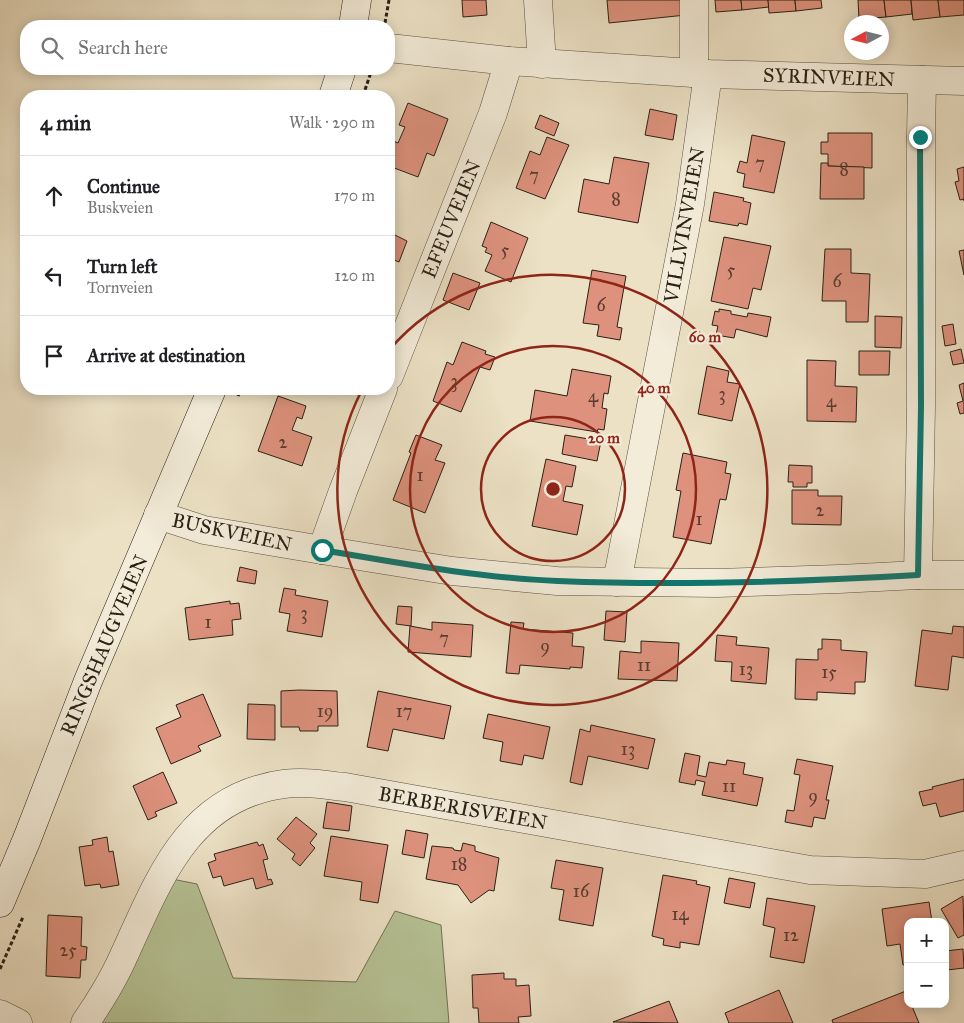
<!DOCTYPE html>
<html lang="en">
<head>
<meta charset="utf-8">
<style>
  body { margin:0; font-family:"IM FELL Great Primer",serif; background:#f6f6f6; color:#202124 }
  .controls { position:absolute; right:15px; bottom:15px; display:grid; overflow:hidden; border-radius:10px; box-shadow:0 2px 12px #0003 }
  .controls button { width:45px; height:45px; display:grid; place-items:center; padding:0; border:0; border-bottom:1px solid #e0e0e0; background:#fff; color:#202124; font:25px sans-serif }
  .compass { position:absolute; left:844px; top:15px; width:45px; height:45px; border-radius:50%; background:#fff; box-shadow:0 2px 12px #0003; rotate:263deg }
  .stop { position:absolute; width:15px; height:15px; margin:-11px; border:4px solid #0f766e; border-radius:50%; background:#fff }
  .stop.end { background:#0f766e; border-color:#fff; box-shadow:0 1px 5px #0008 }
  .list { margin:0; padding:0; list-style:none }
  h2 { display:flex; justify-content:space-between; align-items:center; height:65px; margin:0; padding:0 20px; font-size:21px }
  h2 small { font-size:16px; font-weight:400; color:#757577 }
  .list li { display:grid; grid-template-columns:32px 1fr auto; gap:15px; align-items:center; box-sizing:border-box; height:80px; padding:0 20px; border-top:1px solid #e0e0e0 }
  .list b { display:block; font-size:19px; white-space:nowrap }
  .list p { margin:0; font-size:16px; white-space:nowrap; color:#757577 }
  .list em { font-size:16px; font-style:normal; color:#757577 }
  .icon { flex:none; width:28px; height:28px; fill:none; stroke:currentColor; stroke-width:2; stroke-linecap:round; stroke-linejoin:round }
  .map { position:relative; flex:none; width:964px; height:1023px; overflow:hidden }
  .search { position:absolute; background:#fff; box-shadow:0 2px 12px #0003; left:20px; top:20px; width:375px; height:55px; display:flex; align-items:center; gap:12px; box-sizing:border-box; padding:0 18px; border-radius:20px; color:#757577; font-size:19px }
  .panel { position:absolute; background:#fff; box-shadow:0 2px 12px #0003; left:20px; top:90px; width:375px; height:305px; border-radius:20px }
  .map>svg:first-child { display:block }
</style>
</head>
<body>
<div class="map">
<svg width="964" height="1023" viewBox="0 0 964 1023">
  <rect width="100%" height="100%" fill="#ece1c5"/>
  <filter id="stains"><feTurbulence type="fractalNoise" baseFrequency=".004" numOctaves="4"/><feColorMatrix values="0 0 0 0 .2 0 0 0 0 .09 0 0 0 0 .02 0 0 0 .5 -.17"/></filter>
  <radialGradient id="worn" r=".72"><stop offset=".6" stop-color="#630" stop-opacity="0"/><stop offset="1" stop-color="#630" stop-opacity=".3"/></radialGradient>
  <polygon fill="#b6c396" stroke="#707256" points="172,879 197,884 233,978 356,982 395,911 441,925 449,1023 100,1023"/>
  <g fill="#de927e" stroke="#2a2016">
    <polygon points="462,0 486,0 487,15 463,17"/>
    <polygon points="607,0 685,0 686,15 609,23"/>
    <polygon points="715,0 741,0 742,10 716,12"/>
    <polygon points="741,0 768,0 769,7 742,10"/>
    <polygon points="768,0 795,0 796,11 769,13"/>
    <polygon points="795,0 821,0 822,8 796,11"/>
    <polygon points="858,0 884,0 886,17 859,19"/>
    <polygon points="884,0 911,0 912,14 886,17"/>
    <polygon points="911,0 938,0 940,17 913,20"/>
    <polygon points="938,0 964,0 964,15 940,17"/>
    <polygon points="408,103 448,119 434,156 427,153 418,177 389,166 389,139 398,143 405,127 399,125"/>
    <polygon points="650,109 677,115 673,140 645,135"/>
    <polygon points="540,115 559,123 554,136 535,128"/>
    <polygon points="828,133 872,133 872,168 828,166 828,154 821,154 821,142 828,142"/>
    <polygon points="752,135 785,142 774,193 743,187 745,174 737,172 740,161 747,163"/>
    <polygon points="547,137 569,145 545,199 516,188 530,151 540,155"/>
    <polygon points="614,157 649,163 638,223 578,212 584,179 609,184"/>
    <polygon points="821,163 828,163 828,166 864,167 864,199 820,199"/>
    <polygon points="964,167 964,201 964,199 960,200 955,182 959,181 957,169"/>
    <polygon points="714,192 744,198 743,201 751,203 747,225 739,223 738,226 709,221"/>
    <polygon points="491,222 528,238 511,282 485,271 492,255 485,252 487,248 482,246"/>
    <polygon points="389,232 407,241 399,262 389,258"/>
    <polygon points="724,237 771,246 761,290 753,288 748,309 711,301"/>
    <polygon points="825,249 851,249 851,273 870,274 868,322 846,322 846,301 822,301"/>
    <polygon points="964,250 964,275 959,251"/>
    <polygon points="592,270 626,276 617,327 622,328 620,340 597,336 599,325 583,323"/>
    <polygon points="453,273 480,283 469,310 443,300"/>
    <polygon points="719,309 731,311 731,314 747,317 748,313 771,317 767,337 736,329 734,338 716,335 718,326 712,325 715,311 719,312"/>
    <polygon points="875,316 902,317 901,348 875,347"/>
    <polygon points="953,324 956,344 945,346 942,326"/>
    <polygon points="462,342 486,351 485,354 495,357 490,370 480,367 461,412 433,401 447,362 453,365"/>
    <polygon points="961,349 964,363 953,365 950,352"/>
    <polygon points="859,351 890,351 889,375 859,375"/>
    <polygon points="807,360 836,361 835,386 857,387 856,422 807,421"/>
    <polygon points="707,366 729,371 727,382 740,384 732,421 698,414"/>
    <polygon points="572,369 611,376 608,394 604,393 602,408 607,409 604,430 598,429 597,432 530,421 535,390 567,396"/>
    <polygon points="964,383 964,413 960,414 957,403 963,401 959,385"/>
    <polygon points="278,396 306,406 302,419 297,417 292,430 312,437 302,466 258,451"/>
    <polygon points="416,435 442,445 435,460 445,463 425,513 393,500 411,453 409,452"/>
    <polygon points="565,435 601,441 597,461 562,454"/>
    <polygon points="683,453 727,462 725,473 731,474 726,500 720,499 711,544 673,537 681,491 676,490"/>
    <polygon points="546,459 576,466 572,487 566,486 563,501 583,505 577,535 532,526"/>
    <polygon points="789,465 812,466 812,483 807,483 807,487 793,487 793,482 788,482"/>
    <polygon points="792,490 818,490 818,496 842,496 841,525 792,524"/>
    <polygon points="240,567 257,571 255,584 237,581"/>
    <polygon points="284,588 296,590 295,595 328,601 322,637 287,631 290,614 279,612"/>
    <polygon points="230,601 230,604 239,603 241,619 232,620 233,635 189,640 185,608"/>
    <polygon points="398,606 412,607 411,626 396,624"/>
    <polygon points="606,611 627,612 625,642 604,640"/>
    <polygon points="432,622 473,625 471,657 408,652 410,626 432,630"/>
    <polygon points="511,622 524,623 523,629 573,633 572,646 584,647 582,668 570,667 570,669 520,665 519,674 506,673"/>
    <polygon points="953,626 964,627 964,658 952,656 948,690 915,686 922,630 952,634"/>
    <polygon points="717,635 737,637 736,645 769,648 766,684 731,681 732,662 715,661"/>
    <polygon points="822,639 841,640 841,650 867,652 865,682 855,682 855,694 817,692 817,700 795,699 796,659 818,660 818,649 822,649"/>
    <polygon points="641,641 679,643 677,681 618,679 620,651 641,653"/>
    <polygon points="299,690 337,691 338,726 318,726 318,731 300,731 299,727 281,727 281,691"/>
    <polygon points="378,691 451,706 444,739 393,729 388,751 367,747"/>
    <polygon points="203,694 221,736 198,746 201,751 171,764 156,728 181,717 176,705"/>
    <polygon points="248,704 275,705 275,740 247,739"/>
    <polygon points="488,714 550,727 543,759 524,755 522,765 500,761 503,742 483,738"/>
    <polygon points="591,725 655,739 648,769 588,756 582,785 570,782 580,729 590,732"/>
    <polygon points="685,753 700,756 697,775 706,777 709,762 726,765 727,760 745,763 743,774 763,778 757,806 702,795 705,782 696,780 695,785 679,782"/>
    <polygon points="797,759 833,766 826,800 829,800 825,819 814,817 812,827 785,822 787,810 794,811 800,775 794,774"/>
    <polygon points="163,772 177,803 155,812 157,816 148,820 133,786"/>
    <polygon points="964,779 964,811 940,817 936,803 923,806 919,792 933,789 932,787"/>
    <polygon points="327,802 352,806 349,831 323,828"/>
    <polygon points="296,817 317,834 310,843 315,848 300,866 292,859 295,854 277,839"/>
    <polygon points="406,830 428,834 424,858 402,854"/>
    <polygon points="331,836 388,845 378,903 360,900 362,882 324,876"/>
    <polygon points="107,837 109,852 113,851 119,885 101,888 100,884 85,886 79,847 93,845 92,840"/>
    <polygon points="257,842 259,846 263,844 268,859 263,860 268,880 271,879 273,884 256,889 253,878 224,886 221,876 213,878 208,863 216,860 214,854"/>
    <polygon points="463,843 475,846 475,851 499,858 494,891 489,890 471,903 458,885 426,879 432,846 453,848 454,850 461,851"/>
    <polygon points="556,860 603,868 593,926 559,920 564,890 551,888"/>
    <polygon points="663,875 697,881 696,884 710,887 699,945 680,942 680,948 663,945 664,939 652,936"/>
    <polygon points="729,878 755,883 750,908 724,903"/>
    <polygon points="963,896 964,935 958,938 941,909"/>
    <polygon points="767,898 815,906 804,963 770,957 775,928 763,925"/>
    <polygon points="929,902 932,922 908,922 908,964 903,965 900,944 887,946 882,909"/>
    <polygon points="48,915 82,917 81,946 87,947 86,960 81,960 80,978 46,976"/>
    <polygon points="963,949 964,968 947,970 945,951"/>
    <polygon points="504,973 504,979 516,979 516,986 529,985 531,1016 518,1017 519,1023 479,1023 478,1008 473,1008 472,975"/>
    <polygon points="779,990 793,1023 729,1023 725,1013"/>
    <polygon points="906,991 908,1004 911,1004 919,1023 833,1023 832,1020"/>
    <polygon points="669,1001 678,1023 613,1022"/>
  </g>
  <g fill="none" stroke-linecap="round" stroke-linejoin="round">
    <g stroke="#5a5042" stroke-width="29">
      <g id="minor">
        <polyline points="538,0 542,64"/>
        <polyline points="389,48 509,61 708,74 964,81"/>
        <polyline points="694,73 694,0"/>
        <polyline points="389,376 493,113 509,61"/>
        <polyline points="158,515 204,530 322,550 452,571 557,581 717,583 839,579 918,575 964,575"/>
        <polyline points="322,550 343,491 383,389"/>
        <polyline points="918,575 921,406 921,137 922,80"/>
        <polyline points="617,582 690,204 708,74"/>
        <polyline points="0,1014 18,1023"/>
        <path d="M85 1023C98 1004 110 985 120 964 157 885 185 797 284 784 304 781 325 785 345 787L810 870 925 874 964 865"/>
      </g>
    </g>
    <g stroke="#2a2016" stroke-width="29">
      <g id="secondary">
        <polyline points="353,26 357,0"/>
        <polyline points="333,96 342,69"/>
        <polyline points="0,903 27,839 88,681 212,389"/>
      </g>
    </g>
    <g stroke="#2a2016" stroke-width="3" stroke-dasharray="4 2.5" stroke-linecap="butt">
      <polyline points="385,23 389,0"/>
      <polyline points="363,96 372,69"/>
      <polyline points="238,396 241,389"/>
      <polyline points="0,969 23,917"/>
    </g>
    <use href="#minor" stroke="#f3ecd9" stroke-width="28"/>
    <use href="#secondary" stroke="#f3ecd9" stroke-width="28"/>
  </g>
  <g fill="none" stroke-linecap="round" stroke-linejoin="round">
    <path stroke="#0f766e" stroke-width="6" d="M322 550C399 563 480 578 558 581 678 586 798 582 918 575L921 406 920 137"/>
  </g>
  <g fill="none" stroke="#8f2418" stroke-width="2.5">
    <circle cx="553" cy="489" r="72"/>
    <circle cx="553" cy="489" r="143"/>
    <path d="M390 349A215 215 0 1 1 362 390"/>
  </g>
  <g text-anchor="middle" stroke-width="4.5" stroke-linejoin="round" paint-order="stroke">
    <g font-size="18" fill="#573c30">
      <text x="760" y="169">7</text>
      <text x="844" y="175">8</text>
      <text x="534" y="181">7</text>
      <text x="616" y="205">8</text>
      <text x="505" y="256">5</text>
      <text x="731" y="276">5</text>
      <text x="837" y="287">6</text>
      <text x="601" y="311">6</text>
      <text x="454" y="387">3</text>
      <text x="722" y="400">3</text>
      <text x="593" y="402">4</text>
      <text x="831" y="407">4</text>
      <text x="283" y="448">2</text>
      <text x="420" y="481">1</text>
      <text x="820" y="516">2</text>
      <text x="699" y="525">1</text>
      <text x="304" y="619">3</text>
      <text x="208" y="628">1</text>
      <text x="444" y="644">7</text>
      <text x="545" y="652">9</text>
      <text x="644" y="671">11</text>
      <text x="746" y="675">13</text>
      <text x="829" y="678">15</text>
      <text x="325" y="717">19</text>
      <text x="404" y="717">17</text>
      <text x="628" y="755">13</text>
      <text x="729" y="792">11</text>
      <text x="813" y="802">9</text>
      <text x="459" y="870">18</text>
      <text x="581" y="897">16</text>
      <text x="680" y="920">14</text>
      <text x="791" y="941">12</text>
      <text x="68" y="956">25</text>
    </g>
    <g font-size="20" fill="#2a2016" stroke="#f3ecd9">
      <text transform="translate(829 77) rotate(2)" y="7">SYRINVEIEN</text>
      <text transform="translate(451 219) rotate(-68)" y="7">EFEUVEIEN</text>
      <text transform="translate(684 225) rotate(-80)" y="7">VILLVINVEIEN</text>
      <text transform="translate(232 532) rotate(12)" y="7">BUSKVEIEN</text>
      <text transform="translate(104 645) rotate(-67)" y="7">RINGSHAUGVEIEN</text>
      <text transform="translate(463 808) rotate(10)" y="7">BERBERISVEIEN</text>
    </g>
  </g>
  <circle cx="553" cy="489" r="8" fill="#8f2418" stroke="#f3ecd9" stroke-width="2.5"/>
  <g font-size="15" text-anchor="middle" font-weight="bold" fill="#8f2418" stroke="#f3ecd9" stroke-width="4.5" stroke-linejoin="round" paint-order="stroke">
    <text x="705" y="342">60 m</text>
    <text x="654" y="393">40 m</text>
    <text x="604" y="443">20 m</text>
  </g>
  <rect width="100%" height="100%" filter="url(#stains)"/>
  <rect width="100%" height="100%" fill="url(#worn)"/>
</svg>
<div class="controls">
<button>+</button>
<button>−</button>
</div>
<svg class="compass" viewBox="-18 -18 36 36"><path d="M0-13l5 13h-10z" fill="#e53935"/><path d="M0 13l5-13h-10z" fill="#757577"/></svg>
<div class="stop" style="left:322px;top:550px"></div>
<div class="stop end" style="left:920px;top:137px"></div>
<div class="search"><svg class="icon" aria-label="search" viewBox="0 0 24 24"><circle cx="10" cy="10" r="6"/><path d="M15 15l6 6"/></svg>Search here</div>
<section class="panel">
<h2>4 min<small>Walk · 290 m</small></h2>
<ul class="list">
<li><svg class="icon" aria-label="ahead" viewBox="0 0 24 24"><path d="M12 20V5M6 11l6-6 6 6"/></svg><div><b>Continue</b><p>Buskveien</p></div><em>170 m</em></li>
<li><svg class="icon" aria-label="left" viewBox="0 0 24 24"><path d="M17 20v-9H6M10 6l-5 5 5 5"/></svg><div><b>Turn left</b><p>Tornveien</p></div><em>120 m</em></li>
<li><svg class="icon" aria-label="arrive" viewBox="0 0 24 24"><path d="M6 21V4h12l-3 4 3 4H6"/></svg><div><b>Arrive at destination</b></div></li>
</ul>
</section>
</div>
</body>
</html>
